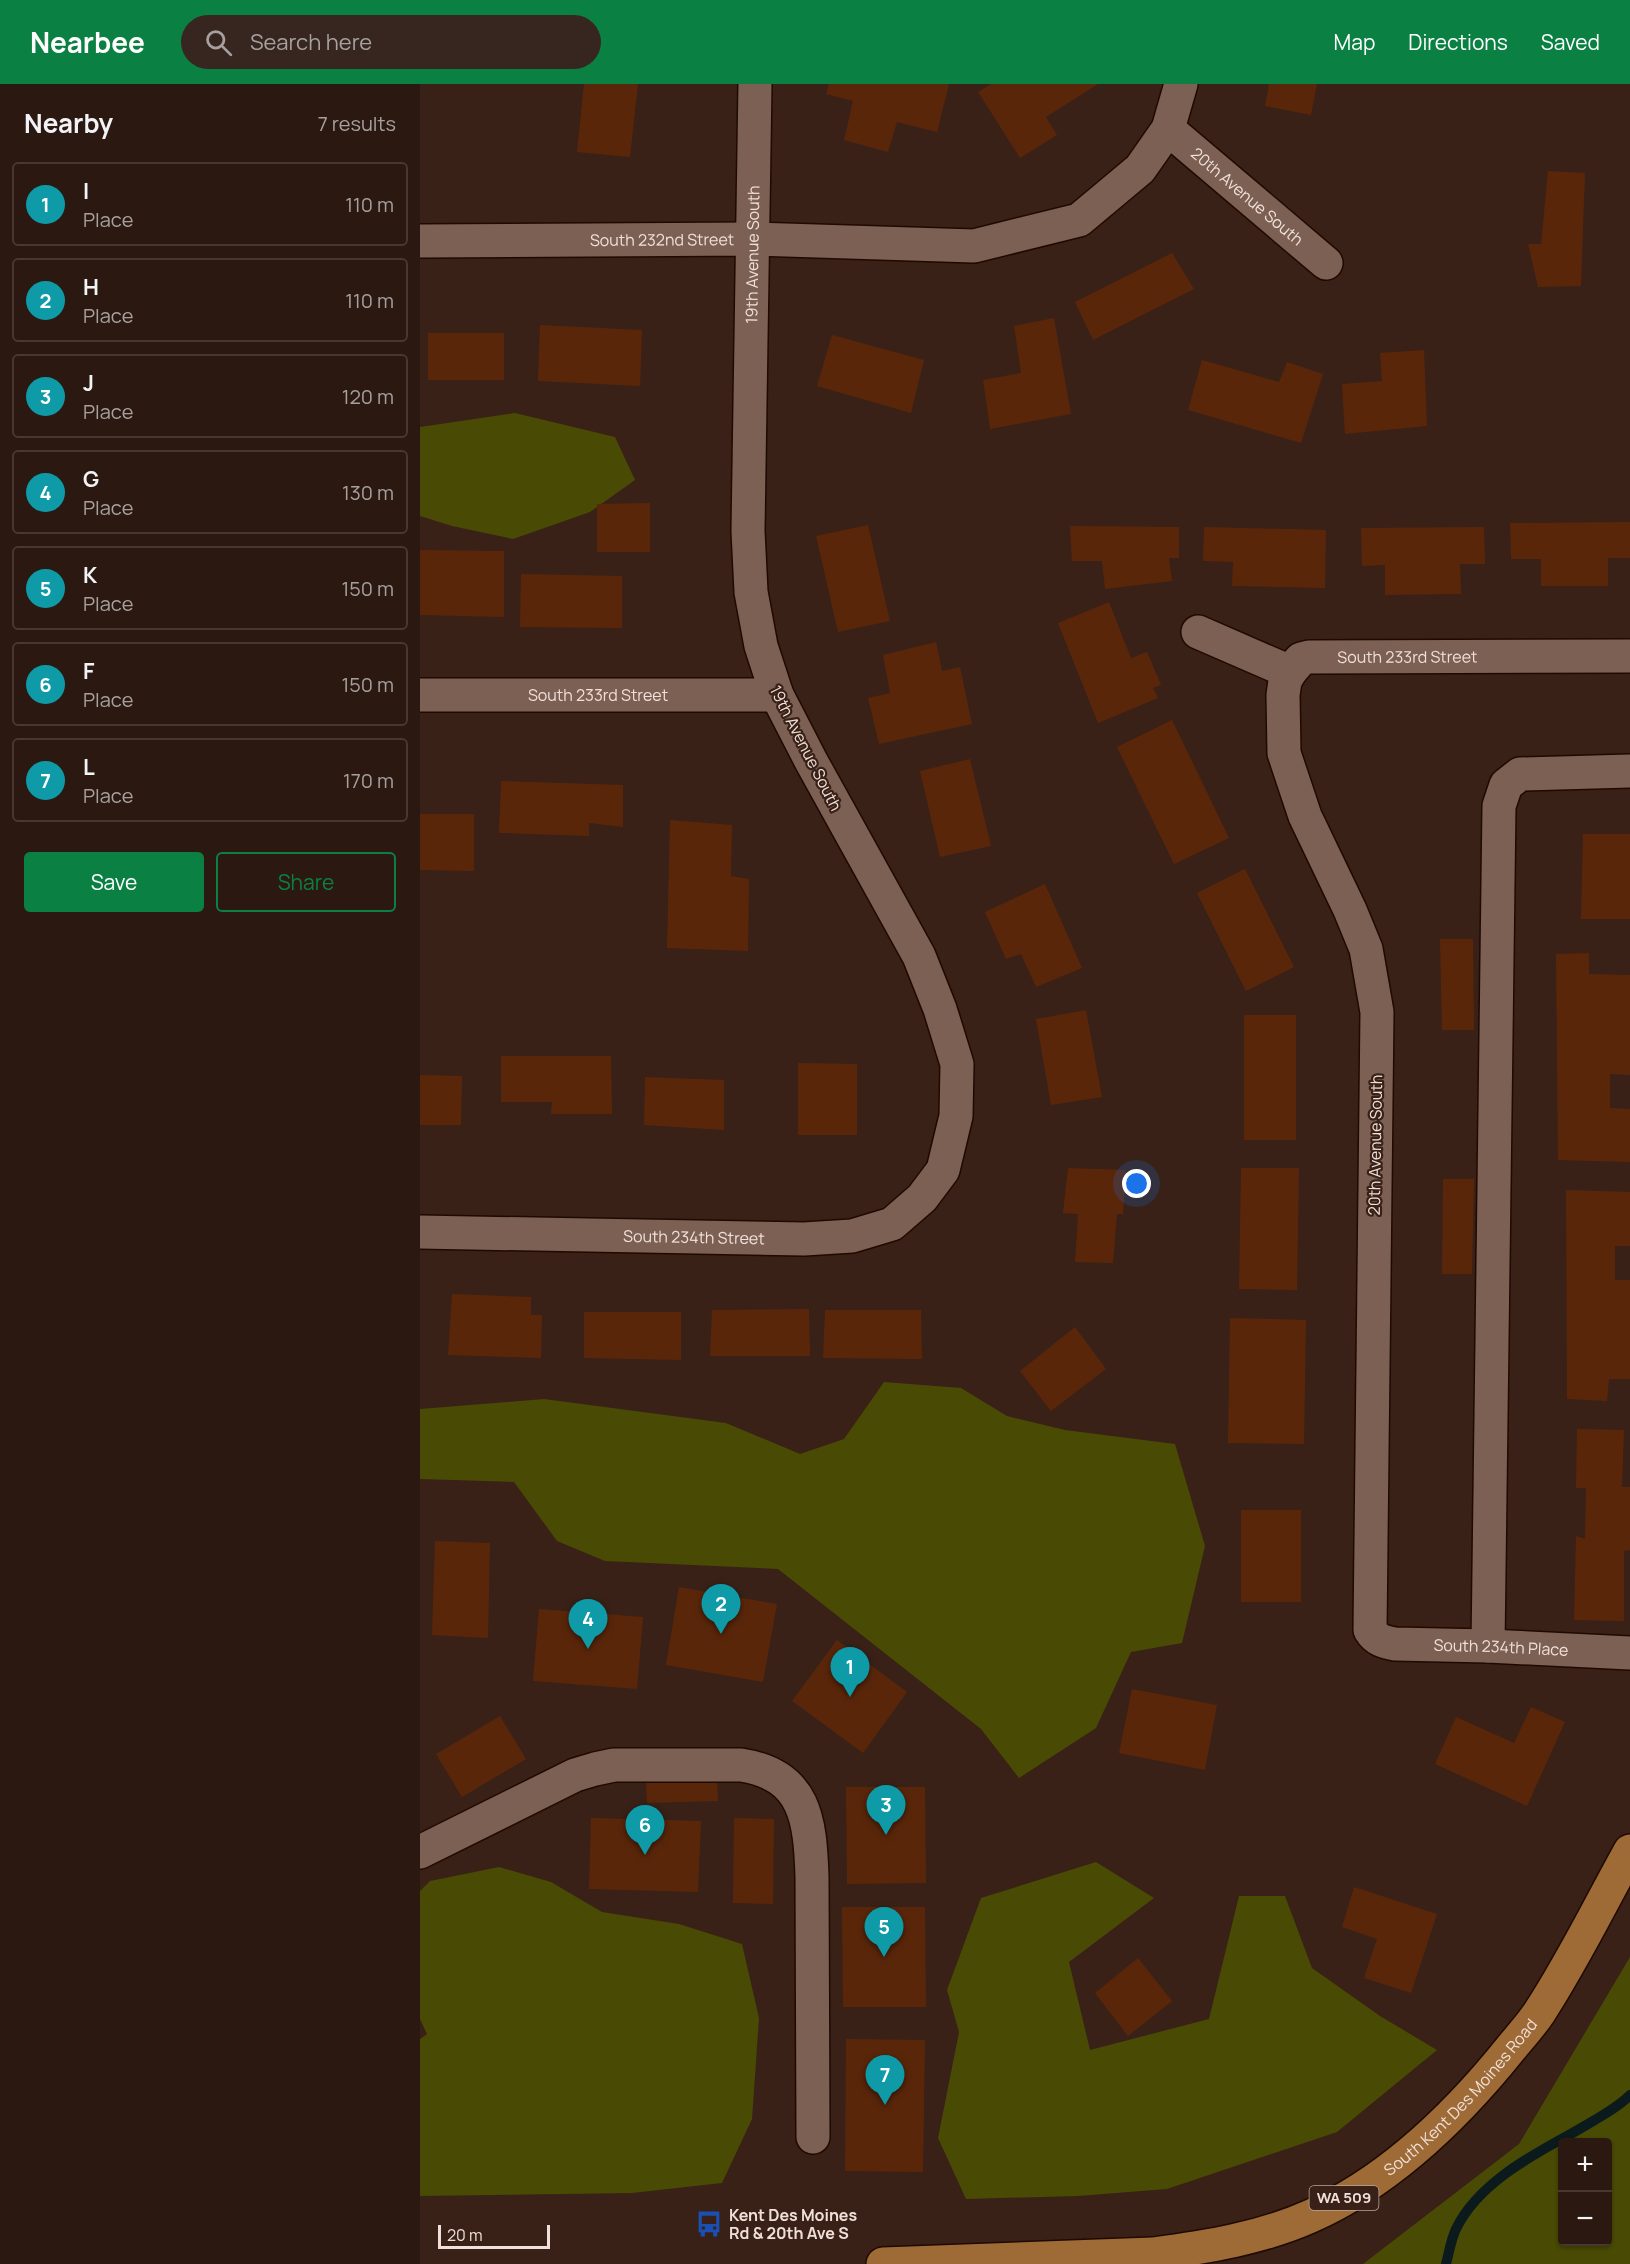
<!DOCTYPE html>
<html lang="en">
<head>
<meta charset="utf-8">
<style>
  body { margin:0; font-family:Manrope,sans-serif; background:#37261f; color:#f1f3f6 }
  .controls { position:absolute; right:18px; bottom:18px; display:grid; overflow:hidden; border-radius:6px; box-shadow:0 2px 4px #0004 }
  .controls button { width:54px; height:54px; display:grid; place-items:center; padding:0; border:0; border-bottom:2px solid #473831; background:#2b1911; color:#f1f3f6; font:30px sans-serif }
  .scale { position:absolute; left:18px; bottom:15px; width:112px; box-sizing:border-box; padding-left:6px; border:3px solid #f0e0d9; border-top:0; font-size:16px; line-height:21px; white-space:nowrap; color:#f0e0d9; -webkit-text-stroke:4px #392117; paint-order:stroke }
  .you { position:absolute; left:717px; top:1100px; width:21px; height:21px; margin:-15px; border:4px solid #fff; border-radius:50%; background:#1a73e8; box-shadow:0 0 0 9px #1a73e833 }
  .badge { display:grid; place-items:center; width:39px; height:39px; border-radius:50%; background:#0b8043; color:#fff; font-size:20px; font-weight:700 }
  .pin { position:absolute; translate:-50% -50px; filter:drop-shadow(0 2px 3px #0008) }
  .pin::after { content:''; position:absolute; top:32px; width:21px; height:18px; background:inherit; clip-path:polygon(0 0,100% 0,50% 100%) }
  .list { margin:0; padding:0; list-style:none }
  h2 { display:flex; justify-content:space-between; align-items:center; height:78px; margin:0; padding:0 24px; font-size:26px }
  h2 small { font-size:20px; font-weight:400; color:#a6a09f }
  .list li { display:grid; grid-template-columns:39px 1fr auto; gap:18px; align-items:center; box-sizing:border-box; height:84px; margin:0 12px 12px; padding:0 12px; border:2px solid #473831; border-radius:6px }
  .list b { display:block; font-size:22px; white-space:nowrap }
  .list p { margin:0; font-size:20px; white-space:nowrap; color:#a6a09f }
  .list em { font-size:20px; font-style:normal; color:#a6a09f }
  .actions { display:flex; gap:12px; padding:18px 24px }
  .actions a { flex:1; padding:14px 0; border:2px solid #0b8043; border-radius:6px; text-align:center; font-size:21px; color:#0b8043 }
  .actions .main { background:#0b8043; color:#fff }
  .icon { flex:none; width:33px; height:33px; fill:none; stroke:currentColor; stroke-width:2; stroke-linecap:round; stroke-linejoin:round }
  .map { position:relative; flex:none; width:1210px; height:2180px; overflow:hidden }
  header { display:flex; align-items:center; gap:36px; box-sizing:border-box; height:84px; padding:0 30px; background:#0b8043; color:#fff }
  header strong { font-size:28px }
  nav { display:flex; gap:33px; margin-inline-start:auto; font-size:21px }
  .search { width:420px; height:54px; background:#37261f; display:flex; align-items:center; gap:15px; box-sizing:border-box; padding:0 21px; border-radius:33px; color:#a6a09f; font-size:22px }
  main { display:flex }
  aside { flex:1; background:#2b1911 }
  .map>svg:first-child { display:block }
</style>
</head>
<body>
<header>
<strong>Nearbee</strong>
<div class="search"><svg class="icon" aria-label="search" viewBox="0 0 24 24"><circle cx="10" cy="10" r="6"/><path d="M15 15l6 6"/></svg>Search here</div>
<nav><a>Map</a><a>Directions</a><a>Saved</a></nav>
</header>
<main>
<aside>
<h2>Nearby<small>7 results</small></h2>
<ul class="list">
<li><span class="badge" style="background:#0f9aa8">1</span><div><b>I</b><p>Place</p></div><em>110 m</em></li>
<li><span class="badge" style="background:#0f9aa8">2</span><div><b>H</b><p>Place</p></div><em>110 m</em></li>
<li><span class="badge" style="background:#0f9aa8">3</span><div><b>J</b><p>Place</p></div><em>120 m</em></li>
<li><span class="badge" style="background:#0f9aa8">4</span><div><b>G</b><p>Place</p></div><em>130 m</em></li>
<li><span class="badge" style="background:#0f9aa8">5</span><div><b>K</b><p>Place</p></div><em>150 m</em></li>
<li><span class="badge" style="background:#0f9aa8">6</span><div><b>F</b><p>Place</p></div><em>150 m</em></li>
<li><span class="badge" style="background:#0f9aa8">7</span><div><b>L</b><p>Place</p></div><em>170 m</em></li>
</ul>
<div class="actions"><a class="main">Save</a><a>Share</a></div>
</aside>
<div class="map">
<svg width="1210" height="2180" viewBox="0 0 1210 2180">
  <rect width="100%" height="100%" fill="#392117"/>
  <g fill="#494a04" fill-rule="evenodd">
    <polygon points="95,329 195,353 215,396 170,428 93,455 32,442 0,432 0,343"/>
    <polygon points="464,1298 541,1304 587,1332 645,1346 755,1360 785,1462 762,1559 711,1568 676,1644 599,1694 561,1645 358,1485 185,1477 137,1457 94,1398 0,1395 0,1325 124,1315 306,1339 380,1370 424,1355"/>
    <polygon points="676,1778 734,1814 649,1878 670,1966 789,1935 819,1812 865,1812 892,1884 960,1932 1017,1966 917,2048 747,2105 658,2112 546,2115 518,2054 539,1948 527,1906 561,1814"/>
    <polygon points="79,1783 131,1798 182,1828 259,1840 322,1860 339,1934 332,2035 302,2099 212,2109 0,2112 0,1955 7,1950 0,1935 0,1807 10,1797"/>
    <path d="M1210 1873V2180H943L1099 2060ZM1142 2058H1188V2158H1142Z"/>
  </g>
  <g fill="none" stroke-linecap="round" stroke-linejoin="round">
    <path stroke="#0b1a1c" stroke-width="10" d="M1026 2180C1029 2169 1031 2155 1036 2145 1058 2099 1114 2070 1156 2047 1174 2036 1195 2026 1210 2011"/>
  </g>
  <g fill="#5a260a">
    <polygon points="164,0 218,0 210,73 157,68"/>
    <polygon points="409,0 529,0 517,48 477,38 468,68 424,56 433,17 406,10"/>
    <polygon points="571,0 678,0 626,33 637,51 600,74 558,8"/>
    <polygon points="849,0 897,0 891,31 845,22"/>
    <polygon points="1128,87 1165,89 1161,202 1118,203 1108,160 1121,160"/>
    <polygon points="752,169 774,205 673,256 655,218"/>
    <polygon points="634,234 651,330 570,345 563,296 601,289 594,242"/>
    <polygon points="120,241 222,246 220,302 118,297"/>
    <rect x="8" y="249" width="76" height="47"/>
    <polygon points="412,251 504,276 491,329 397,302"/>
    <polygon points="1004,266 1007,342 925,350 922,300 962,297 960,269"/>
    <polygon points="782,276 859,298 867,278 903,290 881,359 768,326"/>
    <polygon points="230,419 230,468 177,468 177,420"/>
    <polygon points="1210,438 1210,474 1188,474 1188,502 1121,502 1121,475 1091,475 1090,439"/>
    <polygon points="448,441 470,537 418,548 396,452"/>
    <polygon points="650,442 759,443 759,474 749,474 752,497 685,505 682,477 652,477"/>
    <polygon points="784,443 906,446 905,504 812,502 813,478 783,477"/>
    <polygon points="1064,443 1065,480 1040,480 1041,510 965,511 965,481 942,482 941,444"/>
    <polygon points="0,466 84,467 84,533 0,531"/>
    <polygon points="101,490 202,492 202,544 100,543"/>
    <polygon points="689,518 711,574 727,568 741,601 733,604 738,614 678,639 638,539"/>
    <polygon points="516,558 522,587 540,583 552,640 459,660 448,614 470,609 463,571"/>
    <polygon points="752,636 809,754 754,780 697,663"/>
    <polygon points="550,675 571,762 520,773 500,687"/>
    <polygon points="81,697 203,701 203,743 169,739 169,752 79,749"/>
    <polygon points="0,730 54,730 54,787 0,786"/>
    <polygon points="250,736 312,741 311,792 329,795 328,867 247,864"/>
    <polygon points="1163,750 1210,750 1210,835 1161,835"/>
    <polygon points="825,785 874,883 826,907 777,809"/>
    <polygon points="625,800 662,884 616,903 601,870 586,875 565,828"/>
    <polygon points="1020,855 1053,855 1054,946 1022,946"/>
    <polygon points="1169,869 1169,890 1210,891 1210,991 1190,990 1190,1024 1210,1025 1210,1078 1138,1076 1136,870"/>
    <polygon points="666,926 682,1013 631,1021 616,935"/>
    <rect x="824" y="931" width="52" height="125"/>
    <polygon points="81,972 191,972 192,1030 131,1030 132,1018 81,1018"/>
    <polygon points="378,979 437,980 437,1051 378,1051"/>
    <polygon points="0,991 42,992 41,1041 0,1041"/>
    <polygon points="225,993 304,996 304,1046 224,1041"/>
    <polygon points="648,1084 706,1086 703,1130 697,1130 693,1179 655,1178 658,1130 643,1129"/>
    <polygon points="821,1084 879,1084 877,1206 819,1205"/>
    <polygon points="1023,1095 1054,1095 1052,1190 1022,1190"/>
    <polygon points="1146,1106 1210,1108 1210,1162 1195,1162 1195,1196 1210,1196 1210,1295 1189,1295 1187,1317 1147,1315"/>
    <polygon points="32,1210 111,1213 111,1231 122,1231 121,1274 28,1271"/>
    <polygon points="389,1225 390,1272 290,1272 292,1226"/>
    <polygon points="405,1226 501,1226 502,1275 403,1274"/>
    <polygon points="164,1228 261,1228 261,1276 164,1274"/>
    <polygon points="810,1234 886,1236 884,1360 808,1359"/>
    <polygon points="655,1243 686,1285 631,1327 600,1287"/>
    <polygon points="1157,1345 1204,1346 1202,1403 1210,1403 1210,1466 1204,1467 1204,1537 1154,1536 1156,1452 1165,1455 1166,1404 1156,1404"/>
    <rect x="821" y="1426" width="60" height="92"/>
    <polygon points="15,1457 70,1459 68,1554 12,1551"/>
    <polygon points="259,1503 357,1520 343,1598 246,1581"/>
    <polygon points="119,1525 223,1533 217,1605 113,1597"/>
    <polygon points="417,1556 487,1608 443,1669 372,1617"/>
    <polygon points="712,1605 797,1621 785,1686 699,1669"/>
    <polygon points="1111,1623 1145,1638 1107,1722 1015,1680 1036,1633 1094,1659"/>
    <polygon points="80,1632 106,1675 42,1713 16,1670"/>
    <polygon points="297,1695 298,1717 227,1719 226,1697"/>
    <polygon points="426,1703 505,1703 506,1799 427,1800"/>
    <polygon points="171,1734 281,1737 278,1808 169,1805"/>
    <polygon points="314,1734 354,1735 353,1820 313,1819"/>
    <polygon points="934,1803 1017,1830 991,1909 944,1894 957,1855 922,1843"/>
    <polygon points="422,1823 505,1823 506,1923 423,1923"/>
    <polygon points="718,1874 752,1917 708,1952 675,1909"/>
    <polygon points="426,1955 505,1956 503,2088 425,2087"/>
  </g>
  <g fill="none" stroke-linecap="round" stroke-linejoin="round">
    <g stroke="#1f0a02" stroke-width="36">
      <g id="minor">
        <path id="s1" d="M748 45 906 179"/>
        <path id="s2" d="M0 157 333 155 554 162 659 136 720 85 748 45 761 0"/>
        <path id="s3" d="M778 548 870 588 881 575 889 573 1210 572"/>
        <path id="s4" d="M870 588 865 597 863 611 864 669 885 732 930 826 946 865 957 928 950 1546C956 1556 964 1558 975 1560L1068 1562 1210 1569"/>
        <path id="s5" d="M0 611H357"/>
        <path id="s6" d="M0 1148 384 1155 432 1152 472 1140 502 1114 523 1086 536 1032 537 980 520 925 499 872 391 677 357 611 341 562 331 508 328 447 335 0"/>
        <polyline points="1068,1562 1079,722 1086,701 1100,690 1210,687"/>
        <path d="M0 1768 155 1691 175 1685 194 1681H321C386 1691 390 1736 392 1792L393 2053"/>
      </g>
    </g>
    <g stroke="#1f0a02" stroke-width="36">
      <g id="major">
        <path id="s7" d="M463 2180 733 2170C787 2163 842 2154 891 2132 970 2097 1038 2030 1091 1964 1100 1953 1111 1941 1119 1929 1153 1877 1180 1821 1210 1767"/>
      </g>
    </g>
    <use href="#minor" stroke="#7c6054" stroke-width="33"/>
    <use href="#major" stroke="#9e6b37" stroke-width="33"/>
  </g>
  <defs>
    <g id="bus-bare" transform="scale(2.07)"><path d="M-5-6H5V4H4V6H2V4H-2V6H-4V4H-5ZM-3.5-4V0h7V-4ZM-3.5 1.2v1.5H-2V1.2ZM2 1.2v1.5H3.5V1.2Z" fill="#1a4fb4" stroke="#392117" stroke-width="2.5" paint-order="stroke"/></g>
  </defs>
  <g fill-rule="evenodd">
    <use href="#bus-bare" x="289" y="2140"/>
  </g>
  <g text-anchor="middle" stroke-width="4.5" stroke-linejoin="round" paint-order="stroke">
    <rect fill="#392117" stroke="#b9a79f" stroke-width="1.5" x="889.5" y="2102" width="69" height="24" rx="4.5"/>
    <g font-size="15" font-weight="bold" fill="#f0e0d9">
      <text x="924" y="2119">WA 509</text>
    </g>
    <g font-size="16" fill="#f0e0d9" stroke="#392117">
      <text dy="6" stroke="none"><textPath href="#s1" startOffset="104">20th Avenue South</textPath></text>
      <text dy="6" stroke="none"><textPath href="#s2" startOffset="242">South 232nd Street</textPath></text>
      <text dy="6" stroke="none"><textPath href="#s6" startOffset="1512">19th Avenue South</textPath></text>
      <text dy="6" stroke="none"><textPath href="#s3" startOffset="224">South 233rd Street</textPath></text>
      <text dy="6" stroke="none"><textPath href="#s5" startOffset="178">South 233rd Street</textPath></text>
      <text transform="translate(386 664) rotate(63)" y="6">19th Avenue South</text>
      <text transform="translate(955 1061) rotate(-89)" y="6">20th Avenue South</text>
      <text dy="6" stroke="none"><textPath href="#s6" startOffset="274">South 234th Street</textPath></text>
      <text dy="6" stroke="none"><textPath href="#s4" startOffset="1113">South 234th Place</textPath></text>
      <text dy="6" stroke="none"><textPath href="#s7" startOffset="626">South Kent Des Moines Road</textPath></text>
    </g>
    <g font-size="16" font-weight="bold" fill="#f0e0d9" stroke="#392117" text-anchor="start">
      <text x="309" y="2137">Kent Des Moines<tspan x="309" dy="18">Rd &amp; 20th Ave S</tspan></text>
    </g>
  </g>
</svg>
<div class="controls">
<button>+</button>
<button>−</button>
</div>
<div class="scale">20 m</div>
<div class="you"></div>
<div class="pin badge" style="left:430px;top:1613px;background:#0f9aa8">1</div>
<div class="pin badge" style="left:301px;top:1550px;background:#0f9aa8">2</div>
<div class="pin badge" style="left:466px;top:1751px;background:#0f9aa8">3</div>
<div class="pin badge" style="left:168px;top:1565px;background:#0f9aa8">4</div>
<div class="pin badge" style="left:464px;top:1873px;background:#0f9aa8">5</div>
<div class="pin badge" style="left:225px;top:1771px;background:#0f9aa8">6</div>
<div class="pin badge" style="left:465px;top:2021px;background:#0f9aa8">7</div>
</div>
</main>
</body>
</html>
